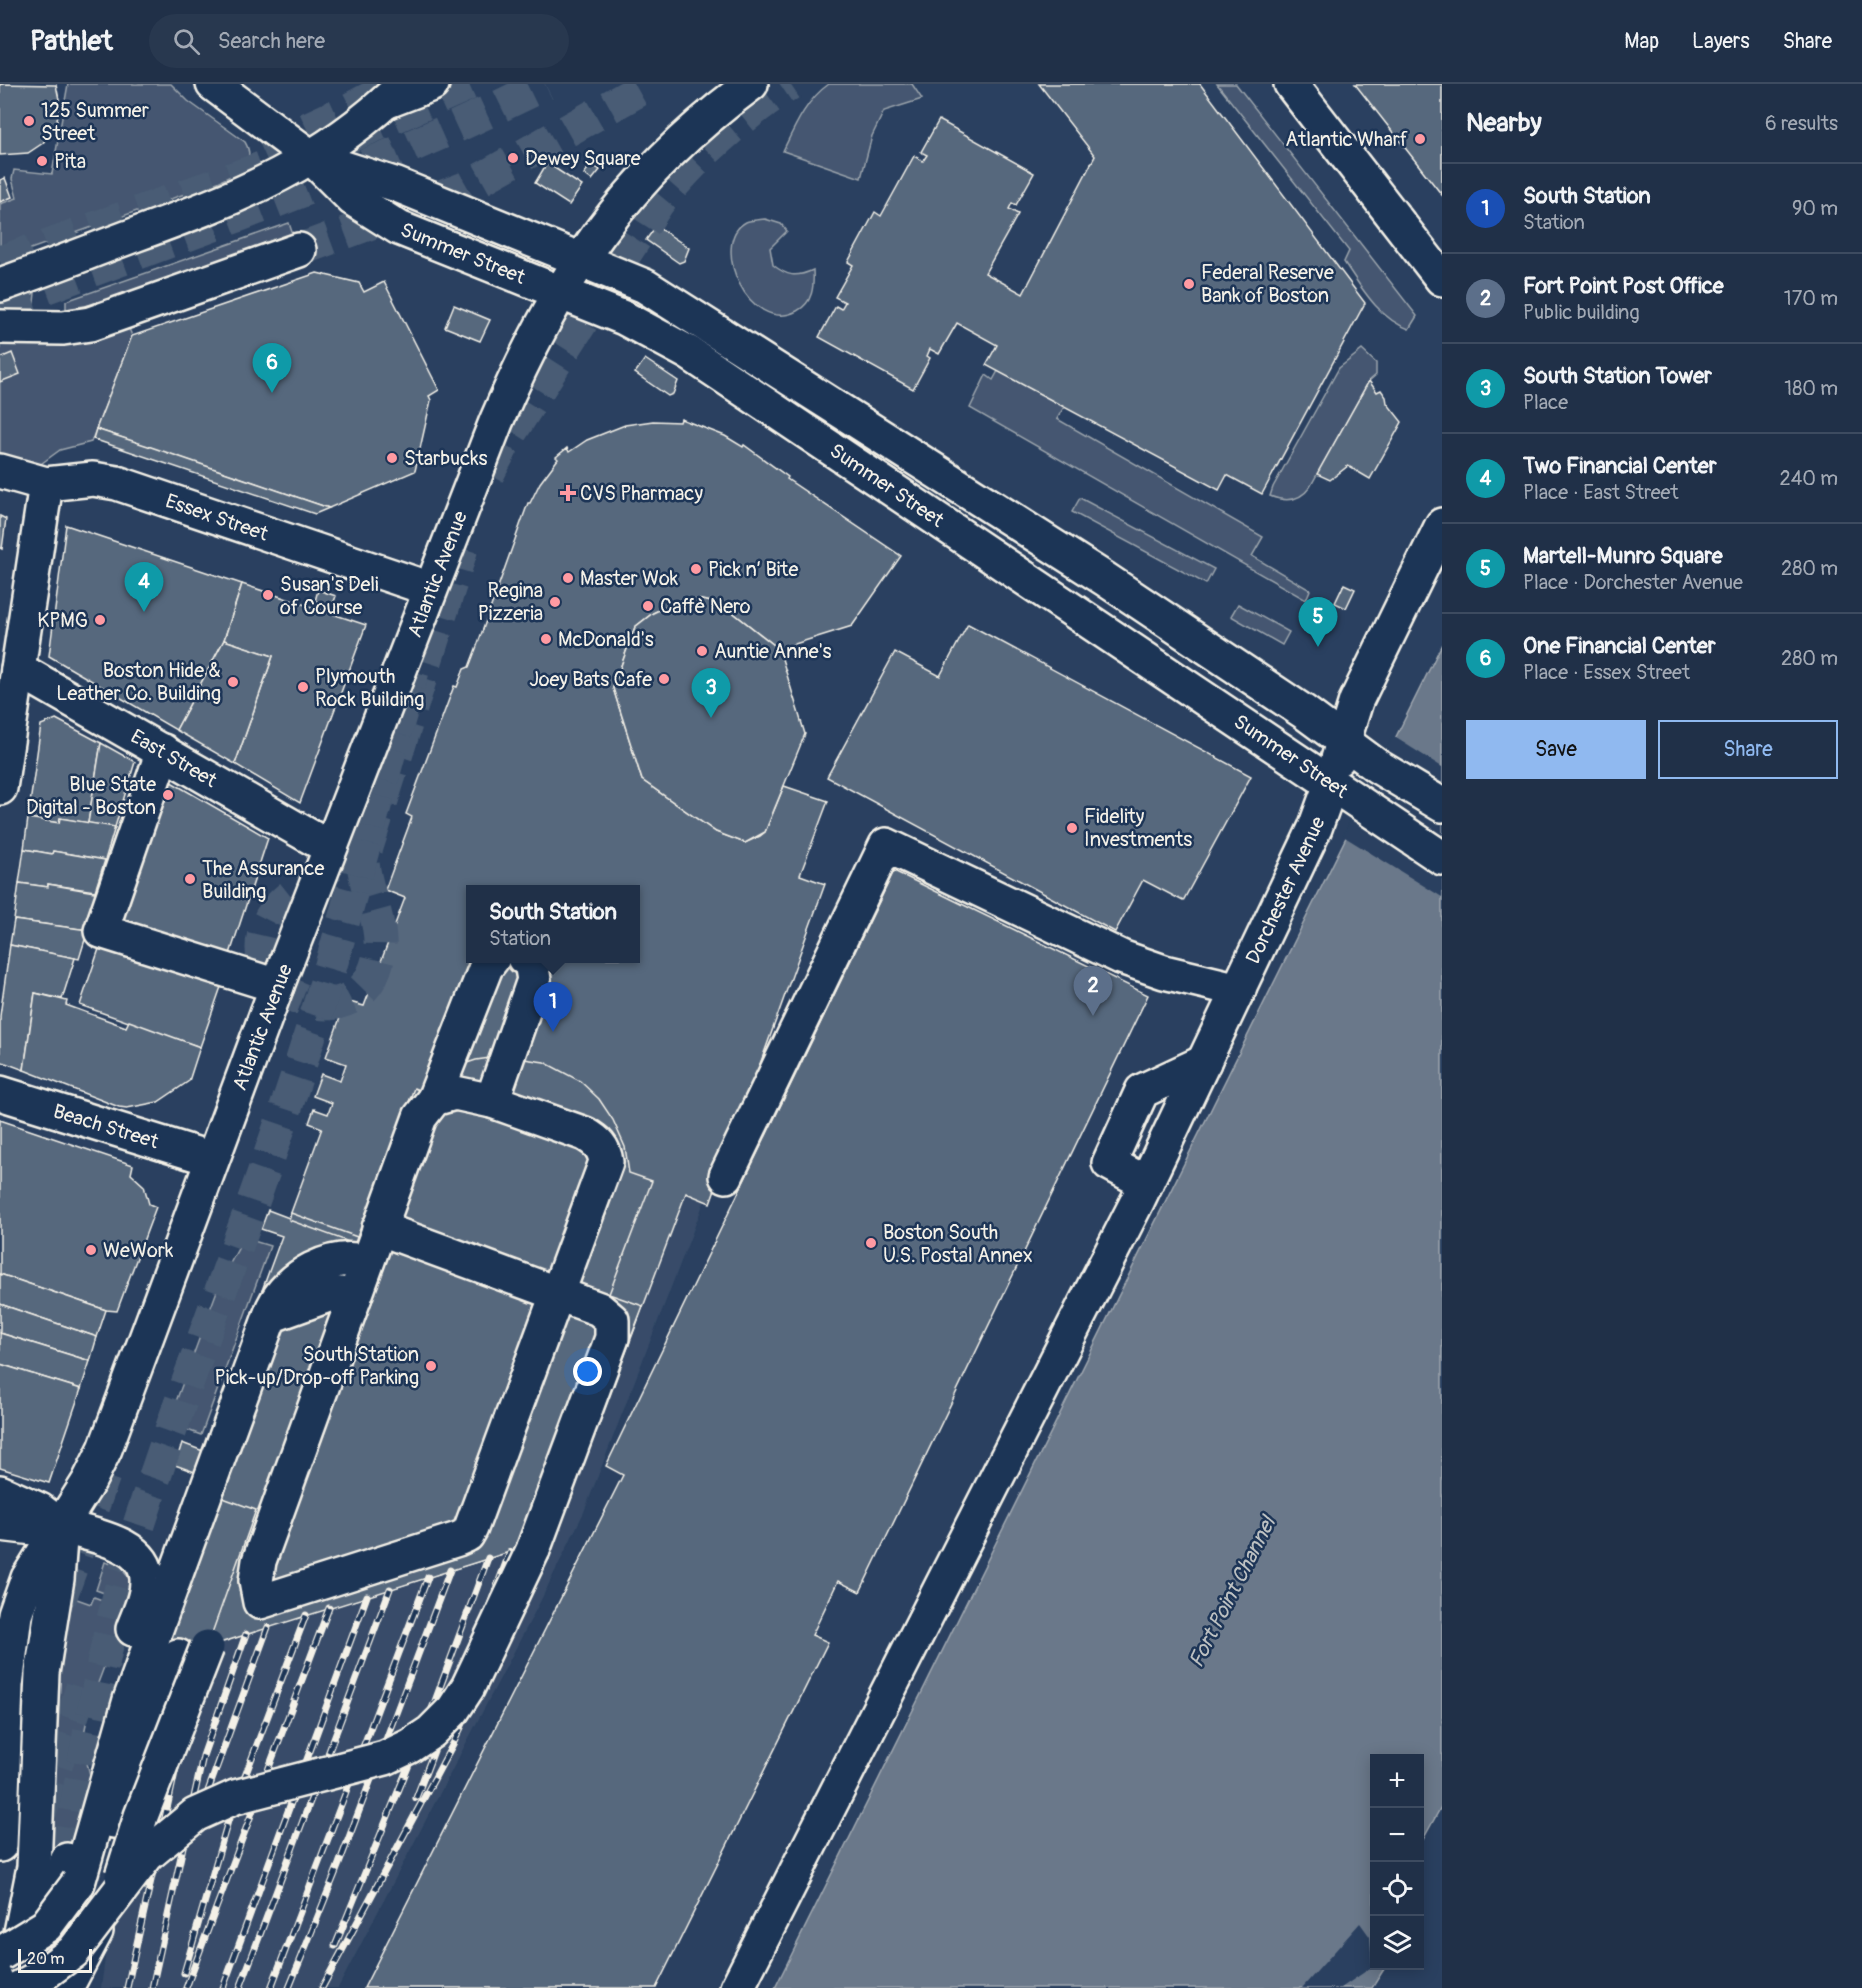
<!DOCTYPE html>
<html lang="en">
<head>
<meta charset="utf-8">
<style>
  body { margin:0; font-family:Pangolin,sans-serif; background:#28384f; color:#f1f3f6 }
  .controls { position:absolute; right:18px; bottom:18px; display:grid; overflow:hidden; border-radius:0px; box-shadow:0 3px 15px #0003 }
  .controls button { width:54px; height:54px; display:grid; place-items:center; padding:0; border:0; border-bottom:2px solid #3d4b60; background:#203048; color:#f1f3f6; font:30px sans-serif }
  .scale { position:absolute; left:18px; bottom:15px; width:74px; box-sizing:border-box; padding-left:6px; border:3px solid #f4f1e8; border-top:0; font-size:16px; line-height:21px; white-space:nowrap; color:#f4f1e8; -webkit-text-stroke:4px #1d3557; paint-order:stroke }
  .you { position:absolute; left:588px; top:1288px; width:21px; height:21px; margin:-15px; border:4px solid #fff; border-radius:50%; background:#1a73e8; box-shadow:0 0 0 9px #1a73e833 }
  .badge { display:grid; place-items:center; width:39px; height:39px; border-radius:50%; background:#90b9f0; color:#fff; font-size:20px; font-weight:700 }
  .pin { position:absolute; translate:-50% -50px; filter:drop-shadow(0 2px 3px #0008) }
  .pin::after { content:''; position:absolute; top:32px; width:21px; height:18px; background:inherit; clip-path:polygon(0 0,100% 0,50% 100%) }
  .popup { position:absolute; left:466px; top:801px; width:174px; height:78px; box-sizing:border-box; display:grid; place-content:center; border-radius:0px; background:#203048; filter:drop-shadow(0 2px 4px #0005); font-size:20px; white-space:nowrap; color:#a2a9b4 }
  .popup b { font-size:22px; color:#f1f3f6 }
  .popup::after { content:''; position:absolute; left:50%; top:100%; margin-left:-12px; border:12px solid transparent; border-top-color:#203048 }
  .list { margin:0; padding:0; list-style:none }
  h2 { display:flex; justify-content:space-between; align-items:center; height:78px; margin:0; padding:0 24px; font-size:26px }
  h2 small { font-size:20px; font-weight:400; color:#a2a9b4 }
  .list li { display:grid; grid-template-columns:39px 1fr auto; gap:18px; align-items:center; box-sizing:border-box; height:90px; padding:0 24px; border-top:2px solid #3d4b60 }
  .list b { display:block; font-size:22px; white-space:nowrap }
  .list p { margin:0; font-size:20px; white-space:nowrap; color:#a2a9b4 }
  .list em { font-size:20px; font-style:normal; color:#a2a9b4 }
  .actions { display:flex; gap:12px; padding:18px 24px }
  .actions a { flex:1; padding:14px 0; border:2px solid #90b9f0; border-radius:0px; text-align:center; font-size:21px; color:#90b9f0 }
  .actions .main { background:#90b9f0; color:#111 }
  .icon { flex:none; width:33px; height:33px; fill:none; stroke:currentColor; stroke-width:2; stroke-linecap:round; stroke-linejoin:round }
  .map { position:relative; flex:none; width:1442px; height:1904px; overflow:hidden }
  header { display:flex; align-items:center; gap:36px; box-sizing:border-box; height:84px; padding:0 30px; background:#203048; border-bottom:2px solid #3d4b60 }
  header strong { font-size:28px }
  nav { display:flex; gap:33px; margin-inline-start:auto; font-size:21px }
  .search { width:420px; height:54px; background:#28384f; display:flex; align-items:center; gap:15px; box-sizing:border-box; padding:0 21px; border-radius:33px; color:#a2a9b4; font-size:22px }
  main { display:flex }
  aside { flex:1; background:#203048 }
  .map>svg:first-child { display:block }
</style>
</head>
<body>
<header>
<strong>Pathlet</strong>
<div class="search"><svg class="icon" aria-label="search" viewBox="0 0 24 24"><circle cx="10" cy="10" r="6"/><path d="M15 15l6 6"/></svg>Search here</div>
<nav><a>Map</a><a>Layers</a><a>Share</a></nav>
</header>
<main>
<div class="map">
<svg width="1442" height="1904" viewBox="0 0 1442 1904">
  <rect width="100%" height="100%" fill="#2a4060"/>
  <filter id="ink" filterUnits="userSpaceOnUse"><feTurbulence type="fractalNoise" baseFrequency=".0167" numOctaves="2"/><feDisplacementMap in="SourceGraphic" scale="12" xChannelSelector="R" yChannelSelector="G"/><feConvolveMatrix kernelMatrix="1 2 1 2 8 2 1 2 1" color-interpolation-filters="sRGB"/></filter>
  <g filter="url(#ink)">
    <path fill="#374c69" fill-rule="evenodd" d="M779 565 805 650 770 735 797 745 787 904 584 1428 541 1516 338 1904H101L146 1570 492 621ZM470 806H636V874H470Z"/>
    <g fill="#445771" stroke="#9ca4ac" stroke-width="1.5">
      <path d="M68 0H171L188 17 245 58C258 80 236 90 218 98L0 176V120L17 114 12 95 14 86 52 90Z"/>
      <path d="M829 0H912L922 15 884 27 872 52 861 94 783 67C795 42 806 16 829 0Z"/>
      <path d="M1217 0H1236L1417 232 1409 245C1379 235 1361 203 1344 178L1349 167Z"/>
      <path d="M765 135 781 140 787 147 770 164 773 181C787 192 796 194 813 186 814 202 813 219 797 227 749 252 708 158 746 138 751 136 759 136 765 135Z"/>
      <polygon points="289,139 293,151 102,219 66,225 66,217"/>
      <polygon points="35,209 33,228 0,231 0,222"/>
      <polygon points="128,242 132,252 91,358 60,366 38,382 0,371 0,256 62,254 63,262"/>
      <path d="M1362 266 1376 279V291L1369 297 1310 403C1300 417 1285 418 1270 412L1273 403 1339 284Z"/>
      <polygon points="998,287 1064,323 1057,335 1263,453 1252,472 1310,506 1306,516 970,324 986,291 993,296"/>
      <polygon points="1080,414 1214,485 1206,500 1072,428"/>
      <polygon points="1238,520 1289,548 1282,561 1231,532"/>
      <polygon points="244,1154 270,1162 201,1351 168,1339 221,1196"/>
      <path d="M105 1478C125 1483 137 1497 129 1518L96 1506Z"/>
      <polygon points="94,1513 126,1525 90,1620 82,1660 95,1710 76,1776 50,1772 60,1576 64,1546 74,1514 91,1520"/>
    </g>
    <polygon fill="#6a788a" stroke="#a1a8b0" stroke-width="1.5" points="1442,560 1442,1721 1420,1761 1420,1674 1374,1674 1374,1840 1372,1844 1374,1848 1374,1882 1386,1882 1372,1904 775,1904"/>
    <g fill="#2a4060">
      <polygon points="1393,652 1442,683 1442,813 1343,752"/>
      <polygon points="1360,1839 1370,1853 1372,1883 1341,1904 1302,1904"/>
    </g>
    <g fill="#56677d" stroke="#f4f1e8" stroke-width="1.5" fill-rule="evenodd">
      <polygon points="0,0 56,1 60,20 56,41 43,59 28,69 0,71"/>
      <polygon points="1039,0 1200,0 1365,219 1262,410 1227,391 1219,406 986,281 997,261 957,239 939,270 930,265 927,272 930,274 913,305 819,253 836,222 841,225 845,218 835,213 853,181 848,178 875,128 881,132 914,72 923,77 927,71 921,68 939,36 1034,89 1016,121 1012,119 1009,125 1018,130 985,189 1023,210 1095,72"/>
      <polygon points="1355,0 1442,0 1442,111"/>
      <polygon points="547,79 582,102 569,121 535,99"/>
      <polygon points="591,80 600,86 592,96 584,90"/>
      <polygon points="5,94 12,113 0,118 0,96"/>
      <polygon points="656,142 689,164 684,177 679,179 646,156"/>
      <polygon points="317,189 359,199 364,208 384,198 439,306 429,312 431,316 415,387 329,424 96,345 132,252"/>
      <polygon points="454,221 490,236 480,257 445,243"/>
      <polygon points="12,269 20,290 0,298 0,274"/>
      <polygon points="645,275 678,297 673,310 668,312 635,289"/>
      <polygon points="1369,297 1377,308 1381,306 1386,313 1387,319 1402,338 1370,395 1348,382 1330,396 1317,390"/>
      <path d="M681 335 725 352 743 363 744 361 788 393 787 395 901 472 852 542 779 565 722 520 701 516 676 518 653 529 635 543 613 604 642 696 716 748 745 759 760 752 765 748 784 702 828 717 800 791 825 800 710 1119 686 1109 549 1472 525 1463 162 1576 228 1400 175 1381 182 1359 203 1367 282 1152 261 1145 268 1126 289 1134 322 1044 309 1039 314 1025 328 1030 332 1019 313 1012 321 990 340 997 346 980 326 973 346 917 364 922 405 814 385 806 412 733 406 730 454 602 457 603 464 585 469 583 477 562 528 419H530L540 399 558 375 556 373 567 364 569 368 587 356 625 341 653 337 680 338ZM470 806H636V874H470Z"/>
      <polygon points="96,345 148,362 329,424 315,430 93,355"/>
      <polygon points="0,432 6,435 2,465 0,464"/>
      <polygon points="66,441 242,500 224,556 176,646 49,572"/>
      <polygon points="242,500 366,541 300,719 235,680 273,572 224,556"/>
      <polygon points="1344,500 1355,505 1346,524 1335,519"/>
      <polygon points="318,506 336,512 332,523 315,517"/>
      <polygon points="701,516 722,520 779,565 805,650 765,748 745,759 716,748 642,696 613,604 635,543 653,529 676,518"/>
      <polygon points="968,540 1251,692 1183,817 1143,796 1115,848 827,693 895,568 940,592"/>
      <polygon points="224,556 273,572 235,680 176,646"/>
      <polygon points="56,635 101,659 88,739 60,734 59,739 28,734 41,641"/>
      <polygon points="101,659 135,678 115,743 88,739"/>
      <polygon points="166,695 268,754 229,873 111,835"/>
      <polygon points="28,734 59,739 60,734 115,743 105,776 53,767 52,770 24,765"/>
      <polygon points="24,765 52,770 53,767 105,776 95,807 48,800 48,803 19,799"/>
      <polygon points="894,787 1148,911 860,1508 838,1497 812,1551 828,1558 656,1904 364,1904 623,1391 606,1382"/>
      <polygon points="19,799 48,803 48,800 100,809 88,846 14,836"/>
      <polygon points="14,836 88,846 79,875 10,861"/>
      <polygon points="101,859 222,900 200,963 80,921"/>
      <polygon points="10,861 75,874 62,915 35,909 24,986 0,977 0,932"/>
      <polygon points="35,909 67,917 66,921 126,943 129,937 200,963 189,997 158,1018 127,1024 119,1023 24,986"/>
      <polygon points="504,972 544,978 580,997 599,1015 613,1036 625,1063 629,1089 652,1097 609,1210 643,1222 628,1261 604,1252 525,1463 207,1563 256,1426 223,1414 228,1400 211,1394 283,1197 355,1160 289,1136 291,1129 360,1154 414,1004 421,1007 458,982 476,976"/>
      <polygon points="0,1036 133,1081 131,1090 144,1102 149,1120 156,1123 117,1227 106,1226 0,1190"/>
      <polygon points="0,1190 106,1226 97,1253 0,1220"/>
      <polygon points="0,1220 97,1253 90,1277 0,1249"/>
      <polygon points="0,1249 90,1277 81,1305 0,1280"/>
      <polygon points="0,1280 81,1305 49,1399 0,1384"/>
    </g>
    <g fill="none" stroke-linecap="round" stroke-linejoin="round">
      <g stroke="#485b74" stroke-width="33" stroke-dasharray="33 16" stroke-linecap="butt">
        <path d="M488 390 506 356 658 119C697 71 739 34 790 0"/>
        <path d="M330 783C311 800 284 811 271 833 226 910 363 964 379 870 385 840 364 807 363 776L462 464"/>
      </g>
      <g stroke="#485b74" stroke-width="33" stroke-dasharray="33 16" stroke-linecap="butt">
        <polyline points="349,53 469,0"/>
        <polyline points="262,65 348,26 391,3"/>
        <polyline points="299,166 465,104 650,0"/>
        <polyline points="0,178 275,79"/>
        <path d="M0 221C183 151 371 88 545 0"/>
        <polyline points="60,1515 108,1380"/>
        <polyline points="7,1668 39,1575"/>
        <polyline points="41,1728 82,1603"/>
        <path d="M67 1776C86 1666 104 1553 137 1447 185 1297 244 1150 294 1000 340 864 372 725 413 587"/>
      </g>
      <g stroke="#f4f1e8" stroke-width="38">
        <g id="minor">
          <polyline points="18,585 330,764"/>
          <polyline points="163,667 101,847 277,902"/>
          <polyline points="0,1009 212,1075"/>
          <path d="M455 1009 492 1017 585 1050C597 1057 604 1063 606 1078L471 1444 467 1451 458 1455 260 1518 256 1497 259 1477 420 1033 434 1015Z"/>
          <polyline points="434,1015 486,883 493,874"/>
          <polyline points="492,1017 534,896 531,878 524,874"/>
          <polyline points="726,1092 886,761 1121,873 1164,888 1239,906"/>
          <polyline points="1146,1099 1109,1079 1142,1007 1204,978"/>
          <polyline points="379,1144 599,1225 612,1236 612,1254 533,1466"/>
          <polyline points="270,1232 334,1209 355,1212"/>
          <path d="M61 1442C89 1451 146 1458 147 1495 148 1512 139 1529 133 1545"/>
          <polyline points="113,1737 178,1572"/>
          <path d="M78 1799 130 1616 273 1224C288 1192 331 1168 367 1178"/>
          <polyline points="66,1904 96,1847"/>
          <polyline points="737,1904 1138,1116 1315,744 1331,700"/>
        </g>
      </g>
      <g stroke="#f4f1e8" stroke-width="38">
        <g id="major">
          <polyline points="213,0 312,74 353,115 399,144 624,234 689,269 1442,774"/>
          <polyline points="1291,0 1442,195"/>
          <polyline points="313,74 397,101 645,202 1105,495 1304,628 1377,682 1442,721"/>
          <path d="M0 201C46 185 91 167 137 150 239 113 325 79 404 0"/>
          <polyline points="0,387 46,400 93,395 117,399 430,505"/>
          <polyline points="1338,675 1356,617 1442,441"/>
          <polyline points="0,704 46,400"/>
          <polyline points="0,1408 40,1426 61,1442"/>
          <polyline points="0,1440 42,1445 61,1442"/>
          <path d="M0 1761 6 1601 15 1531 28 1494 89 1397 105 1365 277 902 496 338C557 195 624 93 751 0"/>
        </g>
      </g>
      <g stroke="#f4f1e8" stroke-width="38">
        <g id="highway">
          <polyline points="385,18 432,0"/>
          <polyline points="0,243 63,244 90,240 299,166"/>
          <polyline points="10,1904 34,1783 42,1589 57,1495 61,1442"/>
          <polyline points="39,1904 67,1776"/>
        </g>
      </g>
      <use href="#minor" stroke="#1d3557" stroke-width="33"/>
      <use href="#major" stroke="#1d3557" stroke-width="33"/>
      <use href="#highway" stroke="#1d3557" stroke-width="33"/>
      <g stroke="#f4f1e8" stroke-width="7">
        <g id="rail">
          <polyline points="187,1621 196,1566"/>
          <polyline points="416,1714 510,1468"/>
          <polyline points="197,1737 268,1543"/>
          <polyline points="335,1862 435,1617 488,1474"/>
          <polyline points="184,1889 228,1737 306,1531"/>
          <polyline points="127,1904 182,1657 213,1561"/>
          <polyline points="152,1904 203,1672 246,1550"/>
          <polyline points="186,1904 329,1524"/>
          <polyline points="223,1904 367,1512"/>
          <polyline points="240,1904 390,1505"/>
          <polyline points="271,1904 428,1493"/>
          <polyline points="289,1904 339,1780 450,1486"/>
          <polyline points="322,1904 454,1658 501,1561 540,1469"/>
        </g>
      </g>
      <use href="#rail" stroke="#1d3557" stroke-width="4.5" stroke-dasharray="14" stroke-linecap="butt"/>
      <g stroke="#f4f1e8" stroke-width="38" stroke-linecap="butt">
        <g id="minor-bridge">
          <polyline points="122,1792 141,1732 207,1563"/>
          <polyline points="0,1870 46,1842 78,1799"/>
          <polyline points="19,1904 38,1894 73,1868 147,1771 195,1731 235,1713 385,1674 410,1662 431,1648 453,1626 468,1603 533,1466"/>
        </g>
      </g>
      <use href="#minor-bridge" stroke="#1d3557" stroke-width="33"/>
    </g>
  </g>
  <g fill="#ff9aa2" stroke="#1d3557" stroke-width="2">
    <circle cx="29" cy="37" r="6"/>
    <circle cx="1420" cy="55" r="6"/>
    <circle cx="513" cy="74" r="6"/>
    <circle cx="42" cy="77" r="6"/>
    <circle cx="1189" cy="200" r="6"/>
    <circle cx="392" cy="374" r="6"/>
    <path d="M565 400h6v6h6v6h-6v6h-6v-6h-6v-6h6z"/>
    <circle cx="696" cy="485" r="6"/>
    <circle cx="568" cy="494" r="6"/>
    <circle cx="268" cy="511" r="6"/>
    <circle cx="555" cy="518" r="6"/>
    <circle cx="648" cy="522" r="6"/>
    <circle cx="100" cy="536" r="6"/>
    <circle cx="546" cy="555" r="6"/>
    <circle cx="702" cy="567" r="6"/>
    <circle cx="664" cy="595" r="6"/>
    <circle cx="233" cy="598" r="6"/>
    <circle cx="303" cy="603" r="6"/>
    <circle cx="168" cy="711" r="6"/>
    <circle cx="1072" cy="744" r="6"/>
    <circle cx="190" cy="795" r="6"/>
    <circle cx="871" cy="1159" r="6"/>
    <circle cx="91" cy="1166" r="6"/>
    <circle cx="431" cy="1282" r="6"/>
  </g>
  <g text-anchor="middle" stroke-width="5" stroke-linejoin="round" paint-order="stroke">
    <g font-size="20" fill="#f4f1e8" stroke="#1d3557" text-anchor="start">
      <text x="41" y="33">125 Summer<tspan x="41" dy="23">Street</tspan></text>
      <text x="1408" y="62" text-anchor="end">Atlantic Wharf</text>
      <text x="525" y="81">Dewey Square</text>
      <text x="54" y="84">Pita</text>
      <text x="1201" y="195">Federal Reserve<tspan x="1201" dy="23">Bank of Boston</tspan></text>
      <text x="404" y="381">Starbucks</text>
      <text x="580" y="416">CVS Pharmacy</text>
      <text x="708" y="492">Pick n’ Bite</text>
      <text x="580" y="501">Master Wok</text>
      <text x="280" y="507">Susan's Deli<tspan x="280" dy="23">of Course</tspan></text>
      <text x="543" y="513" text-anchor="end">Regina<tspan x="543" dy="23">Pizzeria</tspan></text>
      <text x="660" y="529">Caffè Nero</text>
      <text x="88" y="543" text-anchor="end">KPMG</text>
      <text x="558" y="562">McDonald's</text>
      <text x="714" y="574">Auntie Anne's</text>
      <text x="221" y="593" text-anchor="end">Boston Hide &amp;<tspan x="221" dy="23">Leather Co. Building</tspan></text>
      <text x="315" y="599">Plymouth<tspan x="315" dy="23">Rock Building</tspan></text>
      <text x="652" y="602" text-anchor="end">Joey Bats Cafe</text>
      <text x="156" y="707" text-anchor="end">Blue State<tspan x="156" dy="23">Digital - Boston</tspan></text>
      <text x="1084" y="739">Fidelity<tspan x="1084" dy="23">Investments</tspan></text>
      <text x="202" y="791">The Assurance<tspan x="202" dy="23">Building</tspan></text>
      <text x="883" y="1155">Boston South<tspan x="883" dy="23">U.S. Postal Annex</tspan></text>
      <text x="103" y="1173">WeWork</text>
      <text x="419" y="1277" text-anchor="end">South Station<tspan x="419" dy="23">Pick-up/Drop-off Parking</tspan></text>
    </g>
    <g font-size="20" fill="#f4f1e8" stroke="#1d3557">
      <text transform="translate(463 169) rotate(22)" y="7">Summer Street</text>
      <text transform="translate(887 401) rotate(34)" y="7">Summer Street</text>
      <text transform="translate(217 433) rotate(19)" y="7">Essex Street</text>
      <text transform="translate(437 490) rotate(-69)" y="7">Atlantic Avenue</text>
      <text transform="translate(1291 672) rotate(34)" y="7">Summer Street</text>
      <text transform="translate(174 674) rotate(30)" y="7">East Street</text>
      <text transform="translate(1285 806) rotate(-65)" y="7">Dorchester Avenue</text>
      <text transform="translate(262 943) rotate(-69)" y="7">Atlantic Avenue</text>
      <text transform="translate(106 1042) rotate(17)" y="7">Beach Street</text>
    </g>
    <g font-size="21" font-style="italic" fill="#bdc1c2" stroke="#1d3557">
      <text transform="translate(1232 1508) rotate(-63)" y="7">Fort Point Channel</text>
    </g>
  </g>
</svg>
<div class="controls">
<button>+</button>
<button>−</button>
<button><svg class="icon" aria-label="locate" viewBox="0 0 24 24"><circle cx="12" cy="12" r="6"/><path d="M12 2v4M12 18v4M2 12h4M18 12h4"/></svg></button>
<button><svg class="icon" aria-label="layers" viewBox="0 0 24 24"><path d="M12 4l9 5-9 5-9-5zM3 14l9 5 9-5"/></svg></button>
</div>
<div class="scale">20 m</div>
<div class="you"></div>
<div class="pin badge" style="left:553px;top:948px;background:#1a4fb4">1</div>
<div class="popup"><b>South Station</b>Station</div>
<div class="pin badge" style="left:1093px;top:932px;background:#5c6f8a">2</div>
<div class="pin badge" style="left:711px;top:634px;background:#0f9aa8">3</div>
<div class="pin badge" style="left:144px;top:528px;background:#0f9aa8">4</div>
<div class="pin badge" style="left:1318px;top:563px;background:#0f9aa8">5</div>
<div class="pin badge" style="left:272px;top:309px;background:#0f9aa8">6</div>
</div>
<aside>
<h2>Nearby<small>6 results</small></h2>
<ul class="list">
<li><span class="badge" style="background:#1a4fb4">1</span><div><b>South Station</b><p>Station</p></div><em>90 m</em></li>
<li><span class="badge" style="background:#5c6f8a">2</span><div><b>Fort Point Post Office</b><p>Public building</p></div><em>170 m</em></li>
<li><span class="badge" style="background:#0f9aa8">3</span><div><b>South Station Tower</b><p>Place</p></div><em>180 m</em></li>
<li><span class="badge" style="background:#0f9aa8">4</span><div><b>Two Financial Center</b><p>Place · East Street</p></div><em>240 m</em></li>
<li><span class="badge" style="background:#0f9aa8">5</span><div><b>Martell-Munro Square</b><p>Place · Dorchester Avenue</p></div><em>280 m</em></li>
<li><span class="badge" style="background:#0f9aa8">6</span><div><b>One Financial Center</b><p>Place · Essex Street</p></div><em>280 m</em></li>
</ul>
<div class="actions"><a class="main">Save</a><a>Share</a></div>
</aside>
</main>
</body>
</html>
